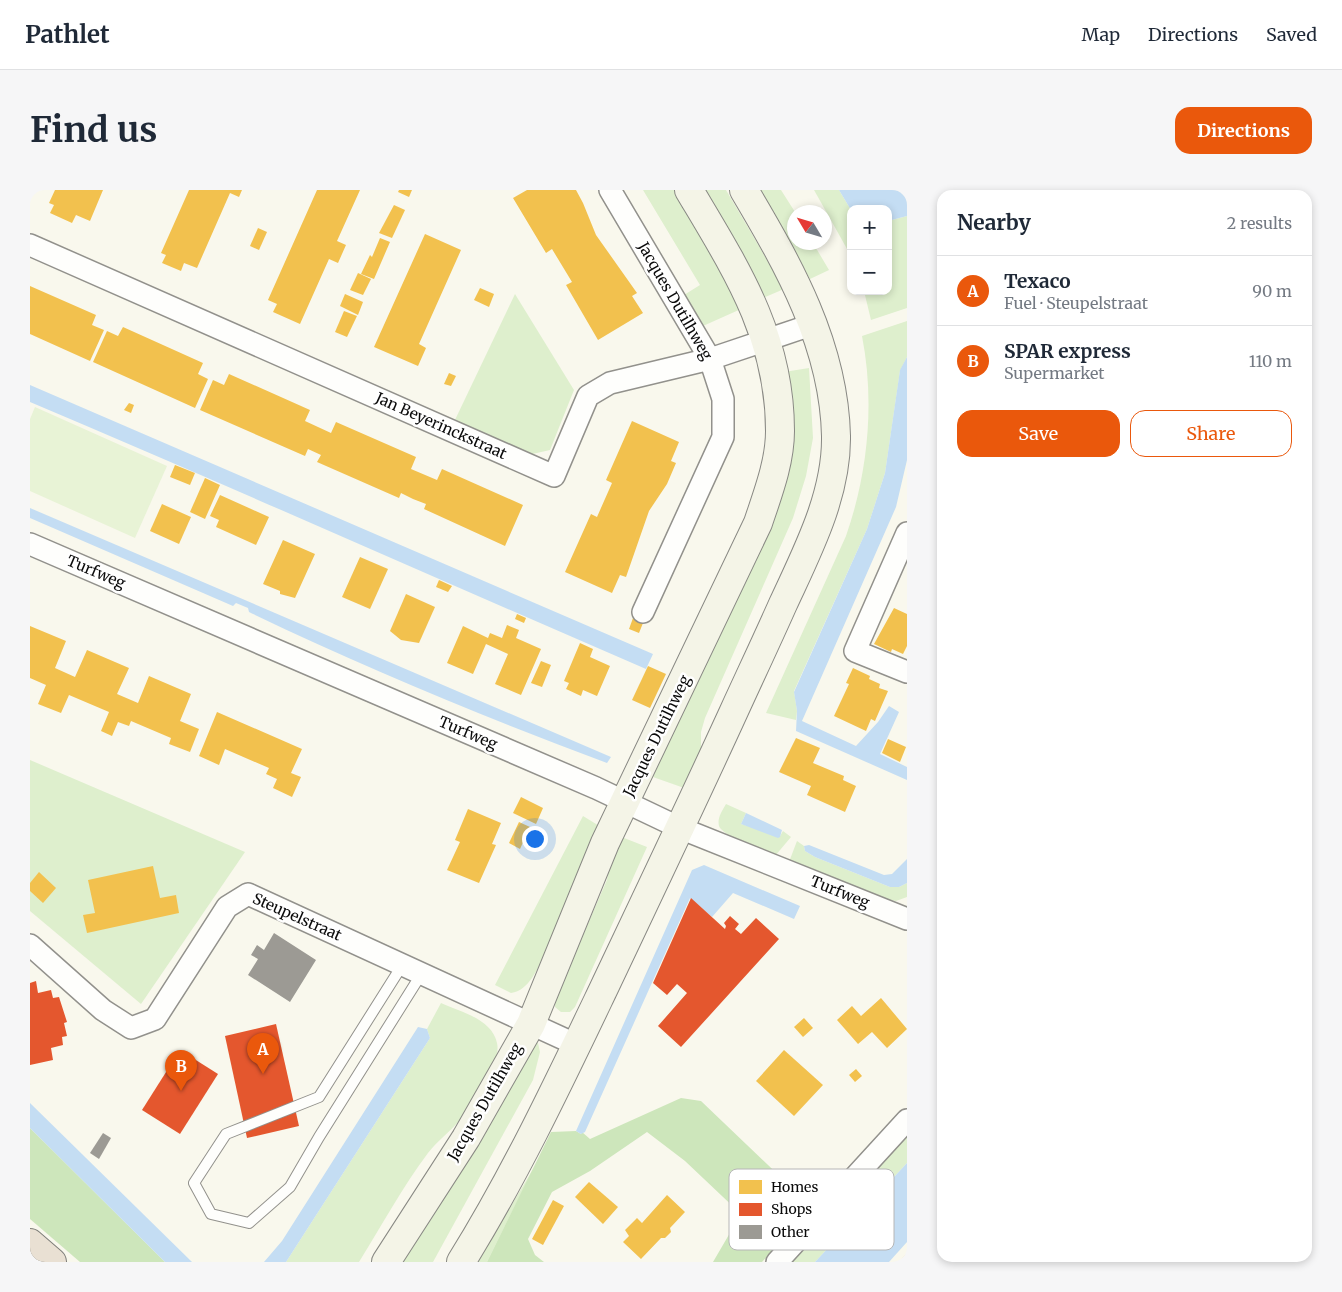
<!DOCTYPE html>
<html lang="en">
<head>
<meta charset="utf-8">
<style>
  body { margin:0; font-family:Merriweather,serif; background:#f6f6f7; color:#1f2937 }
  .controls { position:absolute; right:15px; top:15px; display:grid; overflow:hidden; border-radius:10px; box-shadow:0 2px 8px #0003 }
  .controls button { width:45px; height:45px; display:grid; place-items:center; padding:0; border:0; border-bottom:1px solid #e0e1e3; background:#fff; color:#1f2937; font:25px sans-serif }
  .compass { position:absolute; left:757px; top:15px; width:45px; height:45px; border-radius:50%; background:#fff; box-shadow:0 2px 8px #0003; rotate:308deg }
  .you { position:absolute; left:504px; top:648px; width:18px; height:18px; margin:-12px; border:4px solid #fff; border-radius:50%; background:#1a73e8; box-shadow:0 0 0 8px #1a73e833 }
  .badge { display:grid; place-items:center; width:32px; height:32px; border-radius:50%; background:#ea580c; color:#fff; font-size:16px; font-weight:700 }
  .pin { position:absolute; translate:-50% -41px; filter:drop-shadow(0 1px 2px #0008) }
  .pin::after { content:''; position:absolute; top:26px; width:18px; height:15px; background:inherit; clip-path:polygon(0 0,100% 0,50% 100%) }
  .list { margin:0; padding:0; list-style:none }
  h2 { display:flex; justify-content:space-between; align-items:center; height:65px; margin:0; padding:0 20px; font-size:21px }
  h2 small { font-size:16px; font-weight:400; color:#747a83 }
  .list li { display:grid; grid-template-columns:32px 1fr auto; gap:15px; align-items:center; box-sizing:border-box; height:70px; padding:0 20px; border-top:1px solid #e0e1e3 }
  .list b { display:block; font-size:19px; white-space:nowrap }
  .list p { margin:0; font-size:16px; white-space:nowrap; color:#747a83 }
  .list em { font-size:16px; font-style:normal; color:#747a83 }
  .actions { display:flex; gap:10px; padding:15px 20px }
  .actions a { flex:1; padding:11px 0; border:1px solid #ea580c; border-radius:15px; text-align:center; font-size:18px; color:#ea580c }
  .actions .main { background:#ea580c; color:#fff }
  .map { position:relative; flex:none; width:877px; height:1072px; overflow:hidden; border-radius:15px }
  header { display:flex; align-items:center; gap:30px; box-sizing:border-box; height:70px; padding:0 25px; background:#fff; border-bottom:1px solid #e0e1e3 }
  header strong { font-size:24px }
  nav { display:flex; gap:28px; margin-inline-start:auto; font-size:18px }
  .intro { display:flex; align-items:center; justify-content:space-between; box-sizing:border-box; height:120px; padding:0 30px }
  h1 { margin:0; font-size:35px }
  .button { padding:12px 22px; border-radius:15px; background:#ea580c; color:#fff; font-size:18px; font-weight:700 }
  main { display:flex; gap:30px; padding:0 30px }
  aside { flex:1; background:#fff; border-radius:15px; box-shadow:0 2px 8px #0003 }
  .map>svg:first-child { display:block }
</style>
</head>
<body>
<header>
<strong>Pathlet</strong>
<nav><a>Map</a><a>Directions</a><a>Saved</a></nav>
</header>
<div class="intro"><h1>Find us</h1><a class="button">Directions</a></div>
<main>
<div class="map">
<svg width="877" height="1072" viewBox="0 0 877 1072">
  <rect width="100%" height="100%" fill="#f9f8ed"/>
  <g fill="#deefcd">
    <polygon points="613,0 645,0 689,74 711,119 673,136 654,105 670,95"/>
    <polygon points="669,0 696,0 754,99 733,108"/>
    <polygon points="729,0 751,0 765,22 764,52 783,53 799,80 780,89"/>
    <polygon points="784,0 809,0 821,20 821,66"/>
    <polygon points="877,26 877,118 841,130 834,101 858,101 858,31"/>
    <polygon points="485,104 544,200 520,260 498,265 424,232"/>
    <path d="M877 131V167L870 181 855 283 837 339 764 501 767 521 766 530 736 523 816 346C838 283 845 212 832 146Z"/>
    <polygon points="779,178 783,248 776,286 763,328 675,528 671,542 671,566 657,599 623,587 715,379 754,182"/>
    <polygon points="0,570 215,662 111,814 0,721"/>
    <path d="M696 614 716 623 711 634 750 646 753 641 761 647 745 666C735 661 692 646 689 636 687 628 692 621 696 614Z"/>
    <path d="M553 626 571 637C551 683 529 746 502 788 497 795 490 802 481 803L465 795Z"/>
    <polygon points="584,644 617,657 545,817 540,822 531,822 525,817 524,811 577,690"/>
    <polygon points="767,651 774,656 775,661 785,667 860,697 869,697 877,693 877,707 866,711 853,709 759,672"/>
    <path d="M411 813C431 822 462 829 467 853 472 874 443 914 430 930 420 942 407 951 398 963 373 996 351 1037 329 1072H256L400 848 397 839Z"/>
    <polygon points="502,853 508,853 510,862 503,890 403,1072 370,1072"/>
    <polygon points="877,940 877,973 785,1072 757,1072"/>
    <polygon points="505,976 457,1072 447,1072"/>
  </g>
  <g fill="#cde6bb">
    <polygon points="651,908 671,911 782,1017 732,1072 683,1072 711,1024 655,971 617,942 560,981 522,1002 498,1049 505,1065 514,1072 457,1072 521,942 546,941 551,944 552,942 560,949"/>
    <polygon points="0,938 135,1072 50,1072 0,1029"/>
  </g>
  <polygon fill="#e8f3d6" points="5,217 137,276 105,348 0,301 0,229"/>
  <g fill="#c4ddf3">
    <polygon points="809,0 877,0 877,26 858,31 858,19 821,20"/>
    <polygon points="877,167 877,270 866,317 772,531 826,556 848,532 859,516 869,522 850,564 877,577 877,590 766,541 767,521 764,502 837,339 855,283 870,180"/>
    <path d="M0 195 623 464 616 479C410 390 206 299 0 212Z"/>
    <path d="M0 318 581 567 577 573C456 528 336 478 219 422L218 418 206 413 203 416 0 328Z"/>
    <polygon points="716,623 752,640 750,647 748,648 711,634"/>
    <polygon points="779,655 854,685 862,684 877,669 877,693 869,697 860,697 785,667 775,661 774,656"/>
    <polygon points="674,675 770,716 764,729 703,703 682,727 660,708 555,942 551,944 546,941 662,680"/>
    <polygon points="388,837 397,839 400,848 256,1072 234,1072 252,1051"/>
    <polygon points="0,913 162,1072 135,1072 0,938"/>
    <polygon points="877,973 877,1052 859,1072 785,1072"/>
  </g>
  <g fill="#f2c14e">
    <polygon points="25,0 73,0 60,31 46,25 42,33 20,23 24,15 19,13"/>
    <polygon points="159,0 212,0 209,7 200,3 167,78 154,73 151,81 132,73 136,65 131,63"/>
    <polygon points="287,0 330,0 307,51 316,55 308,73 299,69 270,134 243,122 247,114 238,110"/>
    <polygon points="369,0 382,0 379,7 368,2"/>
    <polygon points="497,0 546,0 553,13 566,45 607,103 602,106 613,123 568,150 536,95 542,92 522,59 516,63 483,8"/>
    <polygon points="364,15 375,20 362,48 349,43"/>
    <polygon points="228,38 237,42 229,60 220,56"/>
    <polygon points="395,44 431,60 389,154 396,158 388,176 344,157"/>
    <polygon points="350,48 360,52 344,89 331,84 340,65 342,67"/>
    <polygon points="328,83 341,89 333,105 320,100"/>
    <polygon points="0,96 66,125 62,135 74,140 60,171 0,144"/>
    <polygon points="450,98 464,104 459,117 444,110"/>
    <polygon points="315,104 333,112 328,125 310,116"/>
    <polygon points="314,121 327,126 317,147 305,142"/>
    <polygon points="93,137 173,173 168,184 178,189 165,218 63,172 77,141 88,146"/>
    <polygon points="419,183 426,186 421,196 414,194"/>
    <polygon points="199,184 280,220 275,231 301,243 306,232 386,267 381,279 407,290 412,279 493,315 475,356 394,319 396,314 383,309 371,303 369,308 287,272 291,265 278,259 275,266 170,220 183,190 194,195"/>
    <polygon points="99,213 104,215 101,223 94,220"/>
    <polygon points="602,231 649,252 641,271 646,273 637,294 619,321 596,387 590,385 582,403 535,382 561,324 567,327 582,293 576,290"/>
    <polygon points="145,275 165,283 160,295 140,287"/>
    <polygon points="175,288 190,295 175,329 160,322"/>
    <polygon points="190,305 239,327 226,355 186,337 189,330 180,326"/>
    <polygon points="132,314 161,327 149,354 120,341"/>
    <polygon points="253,350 285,364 265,408 250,404 250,401 233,394"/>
    <polygon points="330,367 358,379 340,419 312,407"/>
    <polygon points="409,390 422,396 418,402 406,397"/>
    <polygon points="376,404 405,417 389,453 371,450 360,441"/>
    <polygon points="864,418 877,424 877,456 873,464 862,459 861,462 844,454"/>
    <polygon points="487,424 496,428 494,433 485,429"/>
    <polygon points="603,428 613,433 609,443 599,439"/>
    <polygon points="477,435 489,440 486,448 511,459 491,505 465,494 478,464 456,454 443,484 417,473 433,436 458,448 460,443 472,448"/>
    <polygon points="0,436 36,451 25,478 45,487 57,460 99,478 87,504 108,513 119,486 161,504 150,531 169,539 160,562 139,554 141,548 101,531 99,536 88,532 82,546 71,541 79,522 39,505 31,523 8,514 16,495 0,488"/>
    <polygon points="550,453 563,459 560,467 580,476 567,506 553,500 551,506 536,499 539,493 534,491"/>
    <polygon points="511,471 521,475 512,497 501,493"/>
    <polygon points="618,476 636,484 620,518 602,510"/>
    <polygon points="823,478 840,486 839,489 850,494 849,498 858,501 845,531 841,529 836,541 804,526 819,494 816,493"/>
    <polygon points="187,522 272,559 261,583 271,587 262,607 243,598 247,589 236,584 239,578 195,559 189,575 169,566"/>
    <polygon points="766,548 790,558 783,573 814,586 813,590 826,596 815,622 777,605 781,596 749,582"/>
    <polygon points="858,549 876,557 870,572 852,563"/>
    <polygon points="491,607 513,618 506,634 483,623"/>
    <polygon points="438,619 471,633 462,654 466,655 449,693 417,680 430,652 425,650"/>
    <polygon points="489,632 500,637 490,659 479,653"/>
    <polygon points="123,676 130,708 146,705 149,723 57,743 53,725 65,723 58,690"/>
    <polygon points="9,682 26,698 13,713 0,701 0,693"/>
    <polygon points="851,808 877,839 857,858 842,842 828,854 807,830 822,816 831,826"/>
    <polygon points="774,828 783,838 773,847 764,837"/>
    <polygon points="754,860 793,895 764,926 726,891"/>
    <polygon points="826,879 832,886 825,892 819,885"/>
    <polygon points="559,992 588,1017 573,1034 545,1007"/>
    <polygon points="637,1005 655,1022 640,1038 641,1042 635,1048 631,1048 611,1069 593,1052 599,1046 595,1040 607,1028 612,1033"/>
    <polygon points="523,1010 534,1016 513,1055 502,1049"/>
    <polygon points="877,1063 877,1072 872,1072 870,1071"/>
  </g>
  <g fill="#e4572e">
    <polygon points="661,708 695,739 696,736 694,733 700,726 709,734 705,739 711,744 726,728 749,749 651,857 628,836 657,803 647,794 637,805 623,793"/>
    <polygon points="6,791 8,803 21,800 23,808 29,807 37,832 34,833 37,846 32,847 33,855 21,858 23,870 0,875 0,793"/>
    <polygon points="246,834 269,936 217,948 195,846"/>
    <polygon points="150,860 188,884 150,944 112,920"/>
  </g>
  <g fill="#9c9a94">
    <polygon points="244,743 286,770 260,812 218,785 228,769 221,765 227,755 234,760"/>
    <polygon points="73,943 81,948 69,969 60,963"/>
  </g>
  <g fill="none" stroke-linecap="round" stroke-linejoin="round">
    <g stroke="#92918c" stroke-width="12">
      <polyline id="lane" points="373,774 289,907 196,944 164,993 181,1024 219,1033 260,997 289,947 392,783"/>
    </g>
    <g stroke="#92918c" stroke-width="24">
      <g id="street">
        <polyline points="580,0 680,169 693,209 693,247 613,422"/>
        <polyline points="0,55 524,286 558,206 580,193 680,169 784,134"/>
        <polyline points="877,343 825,461 877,482"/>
        <polyline points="0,354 566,598 650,638 877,729"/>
        <polyline points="0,755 73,820 101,838 125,829 197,717 218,704 547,855"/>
        <polyline points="747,1072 877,930"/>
      </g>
    </g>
    <g stroke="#888883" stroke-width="30">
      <g id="secondary">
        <path d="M356 1072 436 948 501 834 575 653 728 333C738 303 750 272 750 241 750 146 706 79 659 0"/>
        <path d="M431 1072C485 985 529 892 573 800 617 707 661 615 704 521 720 486 737 450 753 414 777 362 807 305 806 246 804 155 759 76 714 0"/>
      </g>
    </g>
    <g stroke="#7f7e7a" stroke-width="30">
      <polyline id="highway" points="0,1053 22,1072"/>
    </g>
    <use href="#lane" stroke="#fefefc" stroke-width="10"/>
    <use href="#street" stroke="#fefefc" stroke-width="21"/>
    <use href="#secondary" stroke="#f4f4e7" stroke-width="28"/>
    <use href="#highway" stroke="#e9e0d3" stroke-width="28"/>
  </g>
  <g text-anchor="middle" stroke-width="5" stroke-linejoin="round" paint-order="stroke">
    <g font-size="15" fill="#0a0a0a" stroke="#fff">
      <text transform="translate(645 111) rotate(60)" y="5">Jacques Dutilhweg</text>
      <text transform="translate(411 236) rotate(24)" y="5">Jan Beyerinckstraat</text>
      <text transform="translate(66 382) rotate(23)" y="5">Turfweg</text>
      <text transform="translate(438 543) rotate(23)" y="5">Turfweg</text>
      <text transform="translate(627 546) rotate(-64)" y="5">Jacques Dutilhweg</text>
      <text transform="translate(810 702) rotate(22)" y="5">Turfweg</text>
      <text transform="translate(267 727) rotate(24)" y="5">Steupelstraat</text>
      <text transform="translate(455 912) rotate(-60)" y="5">Jacques Dutilhweg</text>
    </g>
  </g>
  <rect x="699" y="979" width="165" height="81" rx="8" fill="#fff" stroke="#b6b6b6" stroke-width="1"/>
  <rect x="709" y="990" width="23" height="14" fill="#f2c14e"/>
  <rect x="709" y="1013" width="23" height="13" fill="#e4572e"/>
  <rect x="709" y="1035" width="23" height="14" fill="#9c9a94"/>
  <g font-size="14" fill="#0a0a0a">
    <text x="741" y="1002">Homes</text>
    <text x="741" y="1024">Shops</text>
    <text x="741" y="1047">Other</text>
  </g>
</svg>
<div class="controls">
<button>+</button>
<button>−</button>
</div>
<svg class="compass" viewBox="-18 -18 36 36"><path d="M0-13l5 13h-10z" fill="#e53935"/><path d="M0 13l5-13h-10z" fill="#747a83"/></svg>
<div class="you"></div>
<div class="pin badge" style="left:233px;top:884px">A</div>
<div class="pin badge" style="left:151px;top:901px">B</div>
</div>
<aside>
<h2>Nearby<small>2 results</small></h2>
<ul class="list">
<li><span class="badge">A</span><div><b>Texaco</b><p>Fuel · Steupelstraat</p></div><em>90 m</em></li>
<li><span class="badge">B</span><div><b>SPAR express</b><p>Supermarket</p></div><em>110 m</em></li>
</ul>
<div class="actions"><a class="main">Save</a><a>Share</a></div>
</aside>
</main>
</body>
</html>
